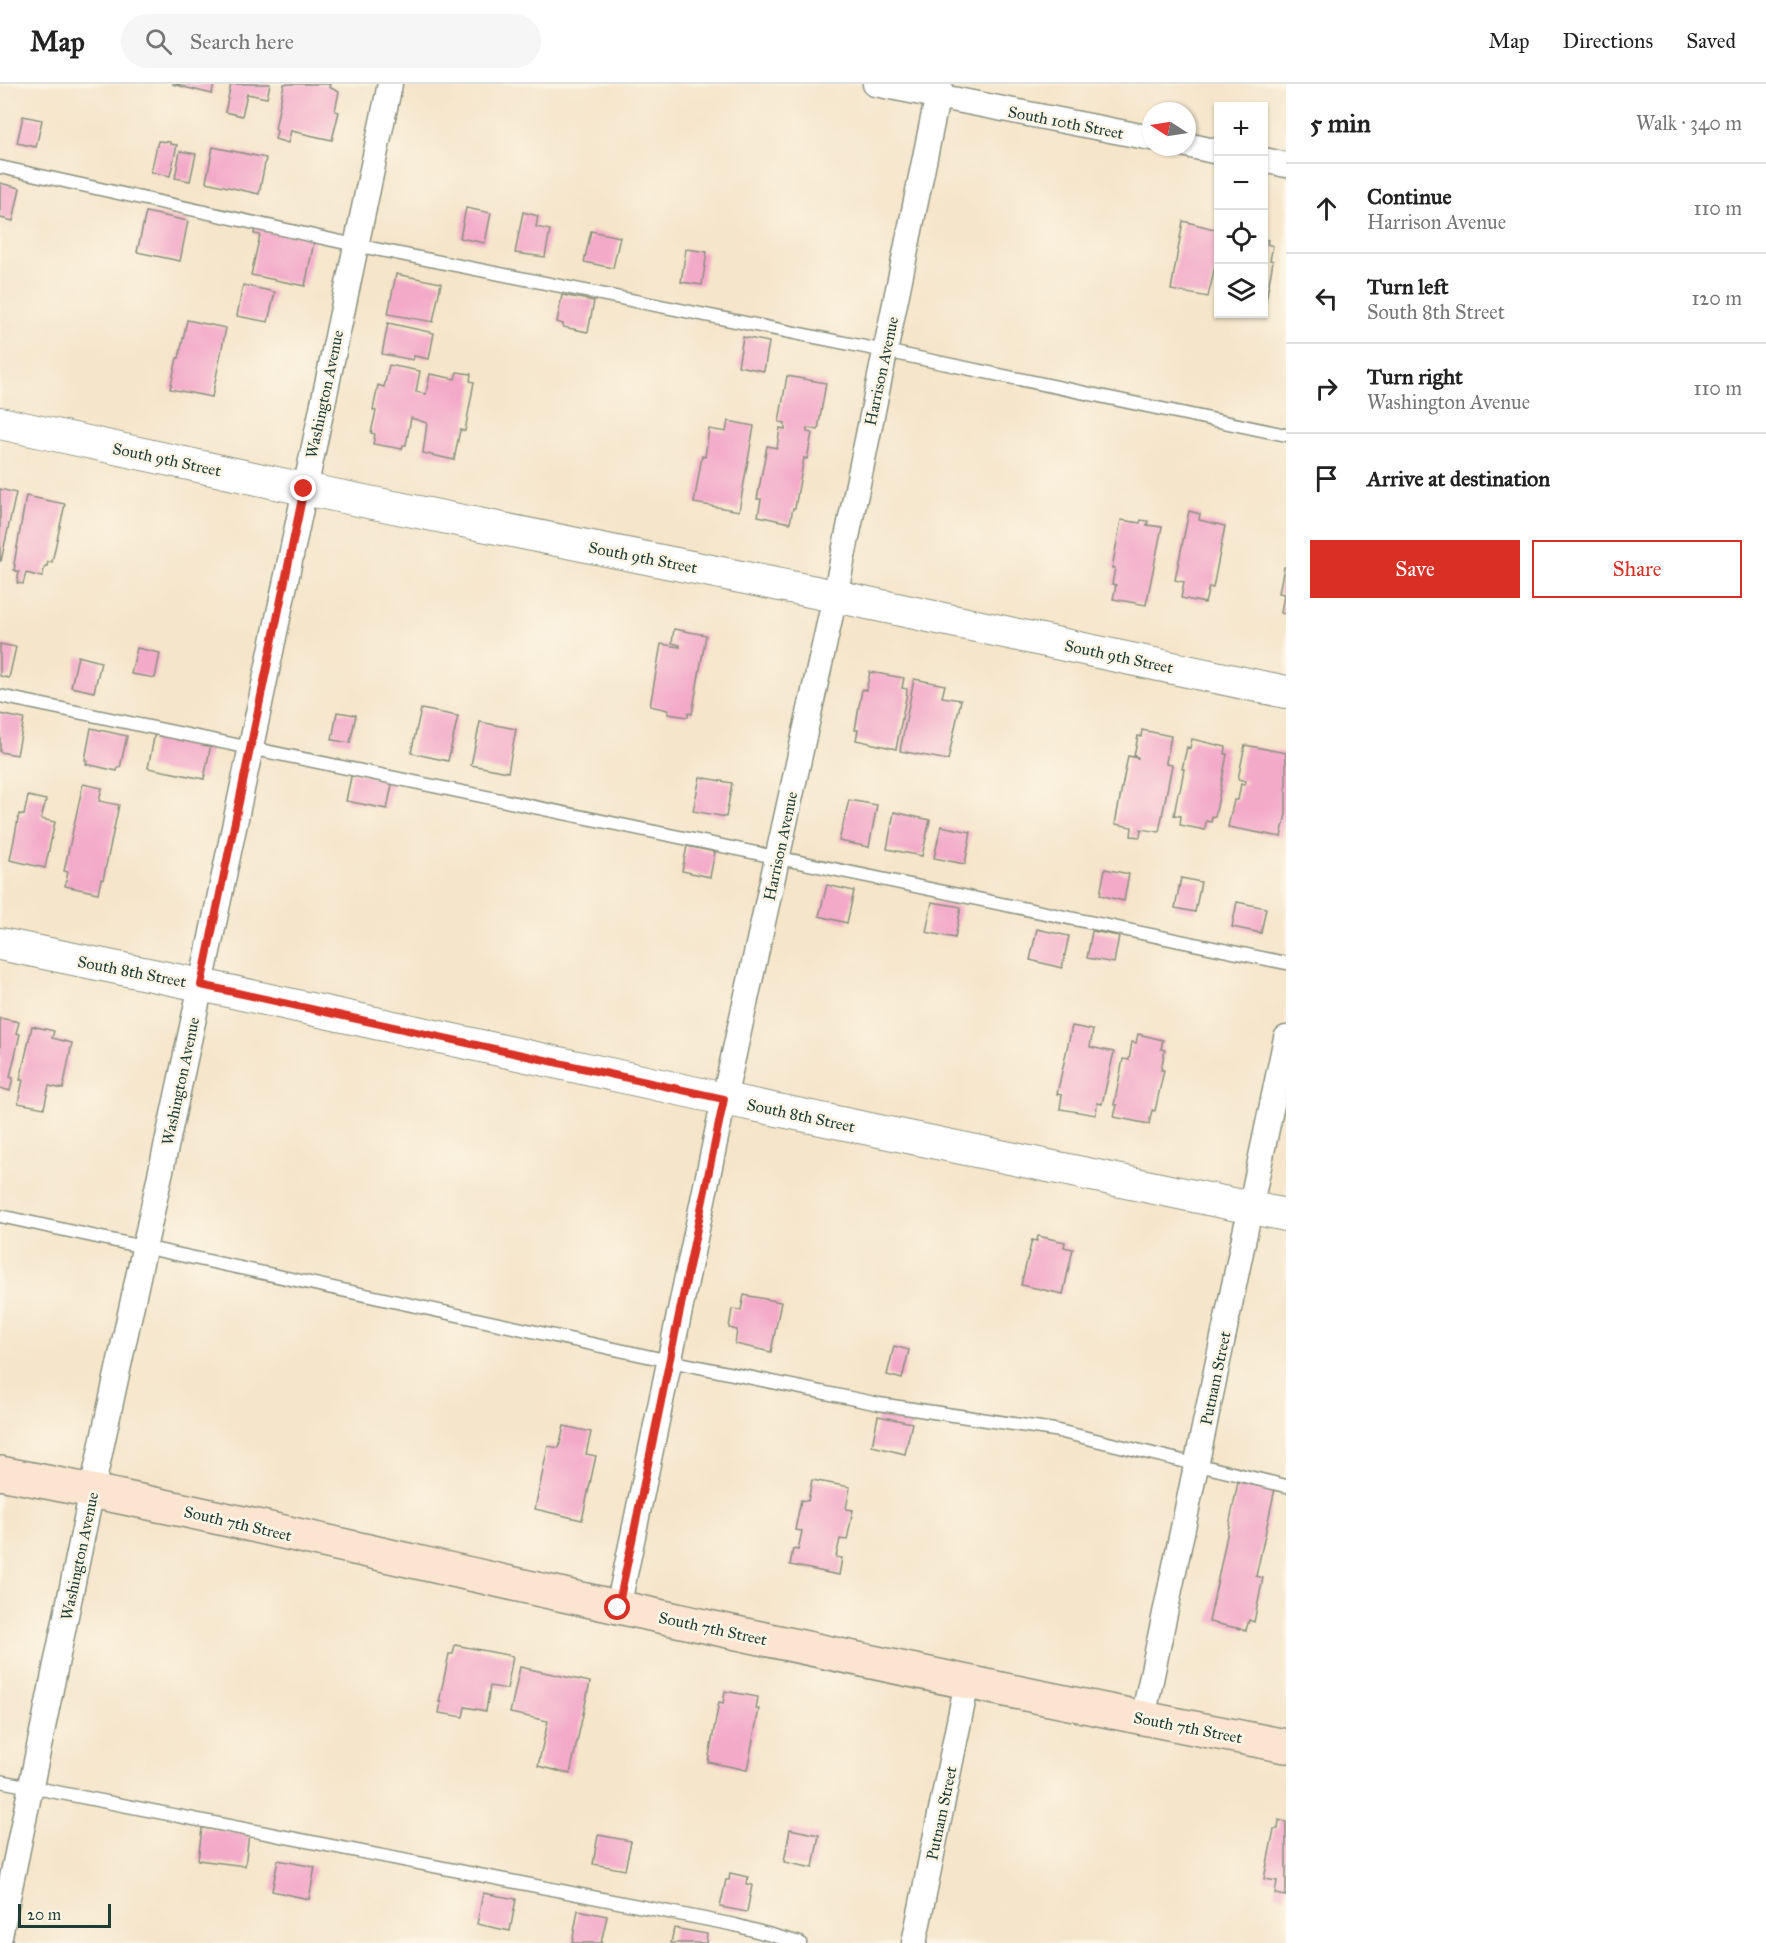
<!DOCTYPE html>
<html lang="en">
<head>
<meta charset="utf-8">
<style>
  body { margin:0; font-family:"IM FELL Great Primer",serif; background:#f6f6f6; color:#222 }
  .controls { position:absolute; right:18px; top:18px; display:grid; overflow:hidden; border-radius:0px; box-shadow:0 2px 4px #0004 }
  .controls button { width:54px; height:54px; display:grid; place-items:center; padding:0; border:0; border-bottom:2px solid #e0e0e0; background:#fff; color:#222; font:30px sans-serif }
  .compass { position:absolute; left:1142px; top:18px; width:54px; height:54px; border-radius:50%; background:#fff; box-shadow:0 2px 4px #0004; rotate:282deg }
  .scale { position:absolute; left:18px; bottom:15px; width:93px; box-sizing:border-box; padding-left:6px; border:3px solid #1f3d34; border-top:0; font-size:16px; line-height:21px; white-space:nowrap; color:#1f3d34; -webkit-text-stroke:4px #fcf5e5; paint-order:stroke }
  .stop { position:absolute; width:18px; height:18px; margin:-14px; border:4px solid #d93025; border-radius:50%; background:#fff }
  .stop.end { background:#d93025; border-color:#fff; box-shadow:0 2px 6px #0008 }
  .list { margin:0; padding:0; list-style:none }
  h2 { display:flex; justify-content:space-between; align-items:center; height:78px; margin:0; padding:0 24px; font-size:26px }
  h2 small { font-size:20px; font-weight:400; color:#767676 }
  .list li { display:grid; grid-template-columns:39px 1fr auto; gap:18px; align-items:center; box-sizing:border-box; height:90px; padding:0 24px; border-top:2px solid #e0e0e0 }
  .list b { display:block; font-size:22px; white-space:nowrap }
  .list p { margin:0; font-size:20px; white-space:nowrap; color:#767676 }
  .list em { font-size:20px; font-style:normal; color:#767676 }
  .actions { display:flex; gap:12px; padding:18px 24px }
  .actions a { flex:1; padding:14px 0; border:2px solid #d93025; border-radius:0px; text-align:center; font-size:21px; color:#d93025 }
  .actions .main { background:#d93025; color:#fff }
  .icon { flex:none; width:33px; height:33px; fill:none; stroke:currentColor; stroke-width:2; stroke-linecap:round; stroke-linejoin:round }
  .map { position:relative; flex:none; width:1286px; height:1859px; overflow:hidden }
  header { display:flex; align-items:center; gap:36px; box-sizing:border-box; height:84px; padding:0 30px; background:#fff; border-bottom:2px solid #e0e0e0 }
  header strong { font-size:28px }
  nav { display:flex; gap:33px; margin-inline-start:auto; font-size:21px }
  .search { width:420px; height:54px; background:#f6f6f6; display:flex; align-items:center; gap:15px; box-sizing:border-box; padding:0 21px; border-radius:33px; color:#767676; font-size:22px }
  main { display:flex }
  aside { flex:1; background:#fff }
  .map>svg:first-child { display:block }
</style>
</head>
<body>
<header>
<strong>Map</strong>
<div class="search"><svg class="icon" aria-label="search" viewBox="0 0 24 24"><circle cx="10" cy="10" r="6"/><path d="M15 15l6 6"/></svg>Search here</div>
<nav><a>Map</a><a>Directions</a><a>Saved</a></nav>
</header>
<main>
<div class="map">
<svg width="1286" height="1859" viewBox="0 0 1286 1859">
  <rect width="100%" height="100%" fill="#fcf5e5"/>
  <filter id="ink" filterUnits="userSpaceOnUse"><feTurbulence type="fractalNoise" baseFrequency=".0167" numOctaves="2"/><feDisplacementMap in="SourceGraphic" scale="12" xChannelSelector="R" yChannelSelector="G"/><feConvolveMatrix kernelMatrix="1 2 1 2 8 2 1 2 1" color-interpolation-filters="sRGB"/></filter>
  <filter id="wash" filterUnits="userSpaceOnUse"><feTurbulence type="fractalNoise" baseFrequency=".008" numOctaves="4" result="noise"/><feDisplacementMap in="SourceGraphic" scale="24" xChannelSelector="R" yChannelSelector="G"/><feGaussianBlur stdDeviation="1.35" result="paint"/><feColorMatrix in="noise" values="0 0 0 0 0 0 0 0 0 0 0 0 0 0 0 0 0 1.4 0 .05"/><feComposite in="paint" operator="in"/></filter>
  <g filter="url(#wash)">
    <rect width="100%" height="100%" fill="#f5e5ca"/>
    <g id="blocks">
      <g fill="#f3aac9">
        <polygon points="172,0 214,0 212,10"/>
        <polygon points="231,0 270,0 267,14 247,10 242,32 225,28"/>
        <polygon points="284,0 330,0 329,3 339,8 335,27 339,28 332,56 291,47 288,59 275,55 277,47 275,45"/>
        <polygon points="23,32 42,36 36,63 17,59"/>
        <polygon points="158,57 170,58 170,60 177,61 170,92 151,88"/>
        <polygon points="213,63 266,74 259,110 206,98"/>
        <polygon points="180,67 196,70 190,97 175,94"/>
        <polygon points="0,99 20,104 13,137 0,134"/>
        <polygon points="466,124 491,129 485,159 460,154"/>
        <polygon points="146,128 188,137 180,177 137,168"/>
        <polygon points="523,128 538,132 536,143 550,146 545,173 515,169"/>
        <polygon points="1183,137 1218,146 1218,169 1208,213 1171,206"/>
        <polygon points="256,140 315,153 305,202 251,191 260,151 254,150"/>
        <polygon points="591,147 620,153 613,184 584,178"/>
        <polygon points="1264,155 1268,156 1267,160 1273,162 1270,176 1273,177 1265,222"/>
        <polygon points="686,165 707,168 702,201 681,198"/>
        <polygon points="396,190 441,199 433,238 388,230"/>
        <polygon points="243,201 275,208 268,238 237,232"/>
        <polygon points="562,211 594,217 588,248 563,243 563,240 557,238"/>
        <polygon points="187,236 226,244 212,313 170,305 177,274 179,274"/>
        <polygon points="388,239 434,249 429,275 414,272 413,276 382,270"/>
        <polygon points="743,253 769,258 764,287 738,282"/>
        <polygon points="389,281 420,287 416,308 426,310 430,290 455,295 457,288 471,290 470,297 474,298 465,347 460,346 454,376 423,369 427,339 411,334 406,361 403,361 402,365 373,360 375,350 371,349 376,327 373,326 378,301 384,303"/>
        <polygon points="787,292 826,299 818,346 807,344 807,348 812,349 807,375 804,374 795,424 793,424 790,439 758,432 761,415 757,415 767,362 777,364 780,344 785,345 785,339 779,338"/>
        <polygon points="728,337 754,342 739,427 694,419 702,372 705,373 709,345 726,348"/>
        <polygon points="0,405 16,409 1,477 0,477"/>
        <polygon points="26,412 65,420 52,478 48,478 47,482 45,482 42,493 26,489 23,500 17,499 19,488 14,486 15,481 14,480"/>
        <polygon points="1189,427 1200,430 1199,436 1225,442 1213,504 1209,503 1205,519 1181,514 1184,498 1175,496"/>
        <polygon points="1121,436 1140,439 1141,436 1148,437 1147,441 1162,443 1146,521 1113,515 1116,501 1112,500 1115,484 1112,484"/>
        <polygon points="1284,483 1286,483 1286,530 1281,529 1284,510 1279,509"/>
        <polygon points="674,545 706,551 692,630 688,629 688,633 668,630 668,626 650,622 661,560 680,563 680,561 672,559"/>
        <polygon points="0,560 16,563 9,594 0,592"/>
        <polygon points="137,564 160,569 155,594 131,590"/>
        <polygon points="78,572 101,578 94,608 71,603"/>
        <polygon points="870,588 904,594 902,604 907,605 906,614 896,665 856,656 858,646 855,646 862,605 866,606"/>
        <polygon points="914,595 945,601 942,613 961,616 948,676 900,667"/>
        <polygon points="421,625 458,632 448,677 411,669"/>
        <polygon points="337,628 356,631 350,659 332,656"/>
        <polygon points="0,630 24,635 17,671 0,668"/>
        <polygon points="480,638 516,645 508,688 471,681"/>
        <polygon points="91,644 127,652 120,684 118,683 117,687 86,680 87,677 85,676"/>
        <polygon points="1142,646 1171,652 1166,678 1166,680 1172,681 1159,748 1141,745 1140,753 1131,752 1132,743 1115,740 1128,672 1138,674 1138,673 1134,672 1138,652 1141,653"/>
        <polygon points="155,649 211,660 204,695 148,684"/>
        <polygon points="1192,655 1226,663 1225,670 1227,670 1215,733 1212,732 1211,738 1206,737 1205,746 1180,741 1181,732 1174,731 1178,709 1180,707 1184,685 1182,685 1187,663 1190,664"/>
        <polygon points="1245,661 1286,669 1286,730 1281,753 1228,743 1234,716 1238,716 1241,700 1245,701 1246,697 1238,695"/>
        <polygon points="352,688 393,696 387,725 346,717"/>
        <polygon points="700,693 732,699 726,733 693,727"/>
        <polygon points="83,700 102,704 99,717 119,721 103,796 101,795 98,809 65,802 68,788 64,787"/>
        <polygon points="28,712 46,716 41,735 55,738 45,784 10,776 19,730 24,731"/>
        <polygon points="849,716 877,721 869,763 839,757"/>
        <polygon points="894,728 930,736 922,772 887,765"/>
        <polygon points="941,742 971,748 965,780 934,774"/>
        <polygon points="687,762 715,768 710,793 682,787"/>
        <polygon points="1105,785 1129,790 1124,817 1100,811"/>
        <polygon points="1181,794 1201,798 1195,828 1175,824"/>
        <polygon points="827,801 854,807 847,839 819,832"/>
        <polygon points="932,818 961,823 955,854 926,848"/>
        <polygon points="1237,818 1266,824 1261,849 1232,843"/>
        <polygon points="1037,845 1069,852 1062,884 1030,876"/>
        <polygon points="1092,847 1119,852 1114,879 1087,874"/>
        <polygon points="0,934 19,938 16,949 20,950 10,993 13,994 10,1007 0,1004"/>
        <polygon points="32,942 54,947 52,954 72,959 63,1005 49,1002 44,1024 18,1019 23,996 20,996"/>
        <polygon points="1072,942 1093,946 1090,963 1114,968 1102,1020 1097,1019 1096,1031 1060,1025 1062,1011 1057,1010"/>
        <polygon points="1138,950 1163,956 1161,965 1165,966 1161,986 1164,986 1155,1027 1152,1026 1149,1040 1114,1033 1117,1021 1114,1021 1123,975 1129,976 1132,958 1136,959"/>
        <polygon points="1038,1152 1065,1158 1064,1163 1073,1165 1063,1210 1021,1201 1032,1156 1037,1157"/>
        <polygon points="744,1211 781,1218 771,1268 735,1260 737,1246 729,1244 732,1225 741,1226"/>
        <polygon points="894,1262 909,1266 902,1295 887,1291"/>
        <polygon points="878,1332 912,1339 905,1370 872,1362"/>
        <polygon points="564,1342 591,1348 586,1370 596,1372 582,1436 535,1425 548,1362 559,1364"/>
        <polygon points="812,1396 850,1403 846,1425 853,1426 847,1456 840,1455 836,1473 842,1474 839,1491 790,1481 793,1465 798,1466 802,1447 795,1446 801,1416 808,1417"/>
        <polygon points="1238,1398 1275,1405 1256,1492 1263,1494 1254,1538 1249,1536 1246,1546 1209,1538"/>
        <polygon points="455,1561 513,1572 507,1605 490,1602 486,1627 465,1623 463,1633 439,1629 441,1618 439,1618 449,1570 453,1570"/>
        <polygon points="520,1583 590,1598 570,1690 538,1682 548,1637 510,1629"/>
        <polygon points="725,1607 758,1613 756,1625 759,1625 747,1686 708,1678 719,1618 723,1619"/>
        <polygon points="1279,1736 1286,1738 1286,1812 1275,1810 1277,1797 1264,1795 1274,1745 1278,1745"/>
        <polygon points="202,1744 249,1750 245,1782 198,1776"/>
        <polygon points="790,1745 819,1751 813,1784 784,1778"/>
        <polygon points="598,1751 631,1757 625,1786 593,1780"/>
        <polygon points="278,1776 315,1783 309,1815 272,1807"/>
        <polygon points="730,1789 748,1793 746,1800 752,1801 747,1828 720,1823 726,1796 729,1796"/>
        <polygon points="483,1809 516,1815 510,1847 477,1840"/>
        <polygon points="578,1826 607,1832 601,1859 572,1859"/>
        <polygon points="674,1844 707,1850 706,1859 671,1859"/>
      </g>
    </g>
  </g>
  <g filter="url(#ink)">
    <use href="#blocks" fill-opacity="0" stroke="#8a917f" stroke-width="1.5"/>
    <g fill="none" stroke-linecap="round" stroke-linejoin="round">
      <g stroke="#8a917f" stroke-width="15">
        <g id="service">
          <polyline points="0,83 355,161 885,267 1286,351"/>
          <polyline points="0,612 1286,879"/>
          <polyline points="0,1132 670,1277 879,1320 1054,1346 1286,1402"/>
          <polyline points="0,1697 735,1841 800,1859"/>
        </g>
      </g>
      <g stroke="#8a917f" stroke-width="27">
        <g id="minor">
          <polyline points="875,0 1151,54"/>
          <polyline points="1187,61 1218,68"/>
          <polyline points="1264,76 1286,81"/>
          <polyline points="618,1524 724,1015 835,512 940,0"/>
          <polyline points="1143,1634 1286,954"/>
          <polyline points="0,1852 92,1406 201,901 390,0"/>
          <polyline points="914,1859 967,1598"/>
        </g>
      </g>
      <g stroke="#8a917f" stroke-width="34">
        <g id="tertiary">
          <polyline points="0,339 304,405 835,512 1286,608"/>
          <polyline points="0,860 201,901 724,1015 1286,1131"/>
        </g>
      </g>
      <g stroke="#8a917f" stroke-width="36">
        <path id="secondary" d="M0 1389C190 1425 379 1470 568 1512 807 1565 1046 1616 1286 1662"/>
      </g>
      <use href="#service" stroke="#fff" stroke-width="12"/>
      <use href="#minor" stroke="#fff" stroke-width="24"/>
      <use href="#tertiary" stroke="#fff" stroke-width="32"/>
      <use href="#secondary" stroke="#fce5d0" stroke-width="33"/>
    </g>
  </g>
  <g fill="none" stroke-linecap="round" stroke-linejoin="round" filter="url(#ink)">
    <polyline stroke="#d93025" stroke-width="8" points="304,405 201,901 724,1015 618,1524"/>
  </g>
  <g text-anchor="middle" stroke-width="5" stroke-linejoin="round" paint-order="stroke">
    <g font-size="16" fill="#1f3d34" stroke="#fcf5e5">
      <text transform="translate(1066 38) rotate(11)" y="6">South 10th Street</text>
      <text transform="translate(881 287) rotate(-78)" y="6">Harrison Avenue</text>
      <text transform="translate(324 310) rotate(-78)" y="6">Washington Avenue</text>
      <text transform="translate(167 375) rotate(12)" y="6">South 9th Street</text>
      <text transform="translate(643 473) rotate(11)" y="6">South 9th Street</text>
      <text transform="translate(1119 572) rotate(12)" y="6">South 9th Street</text>
      <text transform="translate(780 762) rotate(-78)" y="6">Harrison Avenue</text>
      <text transform="translate(132 887) rotate(11)" y="6">South 8th Street</text>
      <text transform="translate(180 997) rotate(-78)" y="6">Washington Avenue</text>
      <text transform="translate(801 1031) rotate(12)" y="6">South 8th Street</text>
      <text transform="translate(1215 1294) rotate(-78)" y="6">Putnam Street</text>
      <text transform="translate(238 1439) rotate(13)" y="6">South 7th Street</text>
      <text transform="translate(79 1472) rotate(-78)" y="6">Washington Avenue</text>
      <text transform="translate(713 1544) rotate(12)" y="6">South 7th Street</text>
      <text transform="translate(1188 1643) rotate(11)" y="6">South 7th Street</text>
      <text transform="translate(941 1729) rotate(-78)" y="6">Putnam Street</text>
    </g>
  </g>
</svg>
<div class="controls">
<button>+</button>
<button>−</button>
<button><svg class="icon" aria-label="locate" viewBox="0 0 24 24"><circle cx="12" cy="12" r="6"/><path d="M12 2v4M12 18v4M2 12h4M18 12h4"/></svg></button>
<button><svg class="icon" aria-label="layers" viewBox="0 0 24 24"><path d="M12 4l9 5-9 5-9-5zM3 14l9 5 9-5"/></svg></button>
</div>
<svg class="compass" viewBox="-18 -18 36 36"><path d="M0-13l5 13h-10z" fill="#e53935"/><path d="M0 13l5-13h-10z" fill="#767676"/></svg>
<div class="scale">20 m</div>
<div class="stop" style="left:618px;top:1524px"></div>
<div class="stop end" style="left:304px;top:405px"></div>
</div>
<aside>
<h2>5 min<small>Walk · 340 m</small></h2>
<ul class="list">
<li><svg class="icon" aria-label="ahead" viewBox="0 0 24 24"><path d="M12 20V5M6 11l6-6 6 6"/></svg><div><b>Continue</b><p>Harrison Avenue</p></div><em>110 m</em></li>
<li><svg class="icon" aria-label="left" viewBox="0 0 24 24"><path d="M17 20v-9H6M10 6l-5 5 5 5"/></svg><div><b>Turn left</b><p>South 8th Street</p></div><em>120 m</em></li>
<li><svg class="icon" aria-label="right" viewBox="0 0 24 24"><path d="M7 20v-9h11M14 6l5 5-5 5"/></svg><div><b>Turn right</b><p>Washington Avenue</p></div><em>110 m</em></li>
<li><svg class="icon" aria-label="arrive" viewBox="0 0 24 24"><path d="M6 21V4h12l-3 4 3 4H6"/></svg><div><b>Arrive at destination</b></div></li>
</ul>
<div class="actions"><a class="main">Save</a><a>Share</a></div>
</aside>
</main>
</body>
</html>
